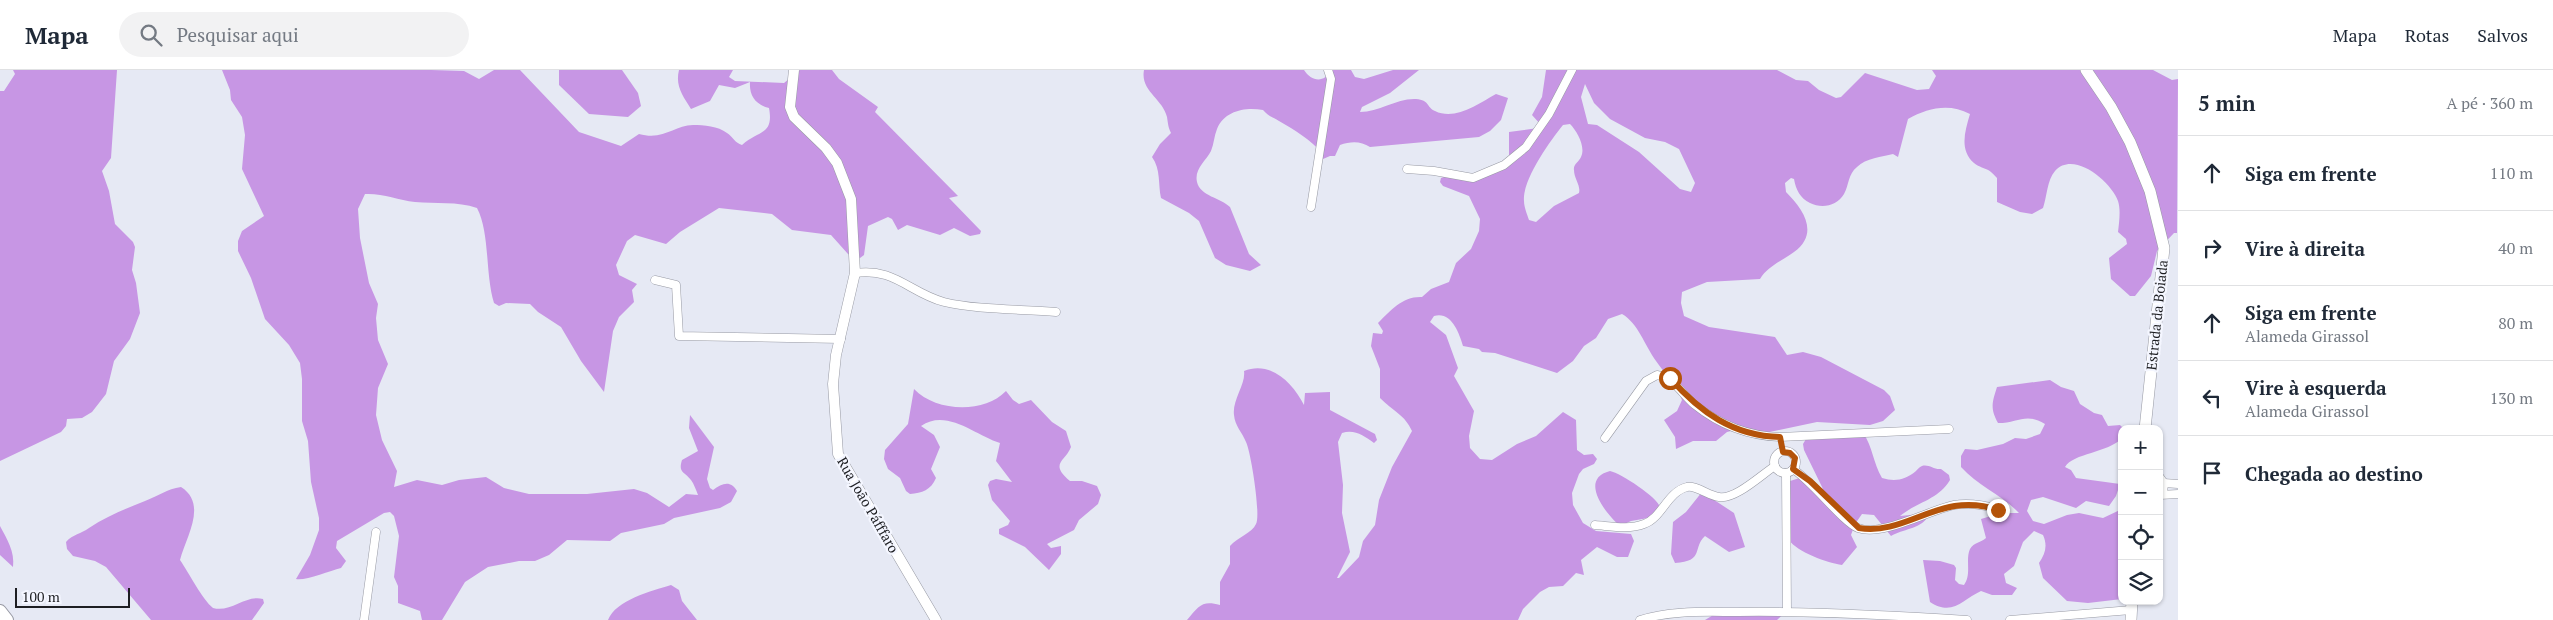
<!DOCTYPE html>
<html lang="pt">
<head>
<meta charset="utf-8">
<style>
  body { margin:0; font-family:"PT Serif",serif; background:#f2f2f3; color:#1f2937 }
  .controls { position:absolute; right:15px; bottom:15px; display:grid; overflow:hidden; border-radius:10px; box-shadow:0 1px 4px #0004 }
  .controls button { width:45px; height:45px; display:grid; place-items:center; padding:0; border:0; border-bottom:1px solid #e0e1e3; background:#fff; color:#1f2937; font:25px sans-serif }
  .scale { position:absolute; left:15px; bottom:12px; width:115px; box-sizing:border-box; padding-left:5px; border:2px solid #1d1e22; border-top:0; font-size:14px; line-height:18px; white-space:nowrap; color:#1d1e22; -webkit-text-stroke:4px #f4f6ff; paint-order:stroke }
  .stop { position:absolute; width:15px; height:15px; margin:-11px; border:4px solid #b45309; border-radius:50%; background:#fff }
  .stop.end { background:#b45309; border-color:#fff; box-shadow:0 1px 5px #0008 }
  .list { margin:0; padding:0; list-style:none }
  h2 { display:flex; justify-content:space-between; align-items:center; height:65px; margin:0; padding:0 20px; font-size:21px }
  h2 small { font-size:16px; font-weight:400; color:#747a83 }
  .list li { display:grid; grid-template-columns:32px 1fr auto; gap:15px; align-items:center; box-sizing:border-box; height:75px; padding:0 20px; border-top:1px solid #e0e1e3 }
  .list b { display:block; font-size:19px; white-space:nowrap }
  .list p { margin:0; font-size:16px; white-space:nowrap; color:#747a83 }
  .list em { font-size:16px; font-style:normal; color:#747a83 }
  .icon { flex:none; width:28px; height:28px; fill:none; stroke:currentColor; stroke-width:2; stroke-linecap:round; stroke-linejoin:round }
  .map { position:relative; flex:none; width:2178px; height:550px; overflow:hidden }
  header { display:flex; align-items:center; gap:30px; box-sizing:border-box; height:70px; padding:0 25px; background:#fff; border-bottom:1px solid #e0e1e3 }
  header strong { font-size:24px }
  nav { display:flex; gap:28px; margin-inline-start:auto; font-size:18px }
  .search { width:350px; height:45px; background:#f2f2f3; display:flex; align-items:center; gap:12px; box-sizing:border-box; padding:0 18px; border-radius:28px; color:#747a83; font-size:19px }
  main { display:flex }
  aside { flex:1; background:#fff }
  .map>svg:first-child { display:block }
</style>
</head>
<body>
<header>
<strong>Mapa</strong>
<div class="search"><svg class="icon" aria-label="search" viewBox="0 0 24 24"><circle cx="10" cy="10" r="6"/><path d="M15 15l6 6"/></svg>Pesquisar aqui</div>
<nav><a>Mapa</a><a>Rotas</a><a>Salvos</a></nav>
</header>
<main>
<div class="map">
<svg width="2178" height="550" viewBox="0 0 2178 550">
  <rect width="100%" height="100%" fill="#e6e9f4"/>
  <g fill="#c796e4" fill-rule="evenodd">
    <polygon points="13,0 117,0 111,88 102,101 109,121 115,154 133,172 135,177 132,200 136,213 140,243 130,269 114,291 106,324 92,342 82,348 67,349 66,356 61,362 0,391 0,21 4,21 15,4"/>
    <path d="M222 0H431L464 1 479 9 494 0H520L579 62 621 76 639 64C664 71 674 55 693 55 704 55 718 56 727 63 733 67 735 73 742 75 759 60 774 65 769 38 756 35 749 26 750 12L735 18 719 15 710 31 691 39C683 26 675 16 679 0H733L729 7 735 11 784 13 800 0H832L839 9 878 37 875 42 958 126 949 128 981 161 980 164 970 166 954 158 940 165 907 155 898 160 892 149 888 147 868 156 864 185 860 188 848 184 831 165 792 160 772 144 719 138 680 162 666 174 635 165 627 171 616 195 619 205 637 214 632 220 634 232 619 247 613 261 604 322 581 291 561 257 538 242 530 234 506 233 499 236 494 233C485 203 490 163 477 138 457 131 436 134 415 132 398 130 382 123 365 124L358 139 360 168 369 213 378 234 376 248 378 270 388 294 378 318 376 345 382 370 397 401 394 417 417 410 442 415 459 410 486 407 504 418 529 424H587L634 419 647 423 669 437 686 424 698 425C696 420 694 414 691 410 684 401 678 403 682 390L698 381 689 358 690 345 714 377 707 409 710 418 713 420C722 413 731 410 737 421L731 432 720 438 674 448 664 454 621 463 610 471 567 470 549 485 535 491H519L488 497 465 512 442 550H422L420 541 398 533V516L394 507 399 466 394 446 390 442 384 443 337 471 336 478 346 491 341 498C329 501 305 511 296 509L310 485 319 460V448L311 412 308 371 302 351V309L300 293 289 275 265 249 251 208 238 181V171L242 161 264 146 242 99 245 65 242 47 231 30 230 20Z"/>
    <polygon points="559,0 622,0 638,23 641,36 628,47 589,44 559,15"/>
    <path d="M1144 0H1304C1311 11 1324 14 1331 0H1351L1355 7 1364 9 1393 0H1419L1390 23 1362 37 1360 42C1379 42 1397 28 1416 29 1430 30 1426 37 1435 41 1455 51 1478 34 1496 24L1508 28 1501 50 1490 61 1479 67 1370 77C1361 71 1351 71 1340 75L1335 86H1330L1323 89V84C1311 70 1295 60 1279 51 1273 47 1269 47 1263 40 1246 37 1225 40 1217 59 1214 66 1214 74 1211 81 1206 91 1194 99 1197 112 1200 126 1221 128 1230 137L1249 184 1261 195 1250 201 1226 195 1215 188 1199 151 1189 143 1161 128C1158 115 1161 99 1152 87L1160 74 1171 63C1168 57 1168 53 1167 47 1163 29 1140 21 1144 0Z"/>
    <path d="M1546 0H1777L1796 10 1808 11 1819 20 1836 28 1841 27 1865 3 1917 20 1929 19 1936 6 1932 0H2153L2172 10 2178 9 2177 163H2174L2157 181 2151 206 2135 226H2130L2111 209 2109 188 2127 174 2126 169 2118 162C2119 153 2121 140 2118 131 2111 112 2074 80 2055 101 2047 110 2047 127 2043 138L2032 144 2020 142 1997 132V108C1987 96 1983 100 1974 93 1959 80 1965 61 1970 44 1949 33 1928 38 1908 49L1898 87 1893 84C1882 87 1866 88 1857 97 1848 104 1849 115 1844 124 1837 136 1822 139 1810 133 1800 128 1796 120 1794 109L1791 108 1785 113 1786 122C1803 139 1820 163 1794 182 1782 191 1768 196 1760 209L1707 212 1682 222 1681 233 1684 246 1709 257 1775 267 1787 285 1803 282 1821 287 1884 320 1890 326 1895 340 1883 351 1870 355 1817 352 1765 363 1739 359 1727 362 1716 371H1693L1676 379 1675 367 1664 350 1677 341 1682 330C1676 315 1665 304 1656 291 1645 276 1638 253 1622 244L1608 249 1596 268 1584 276 1573 291 1557 303 1495 283 1482 282 1479 279 1463 276C1459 262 1451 241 1434 246L1430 252 1446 265 1458 298 1454 306 1474 341 1469 366 1470 378 1480 389 1492 390 1517 374 1536 366 1563 342 1576 350 1577 380 1584 385 1593 384 1597 389 1594 394 1583 399 1579 404 1572 423 1573 435 1583 453 1596 461 1631 464 1634 471 1628 487H1617L1597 477 1581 490 1584 505 1576 503 1563 516 1549 517 1540 522 1523 539 1518 550H1187C1199 536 1202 530 1220 535V512L1230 494V476C1238 467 1252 463 1256 454 1261 446 1251 382 1246 372 1242 362 1235 356 1234 345 1232 330 1246 314 1244 301 1270 290 1293 313 1304 335L1305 323 1330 322V340L1375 364 1377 370 1374 373C1364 366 1355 359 1342 363L1338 372 1343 415 1342 443 1350 482 1337 508H1339L1359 487 1363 471 1375 455 1379 430 1392 397 1412 361C1405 345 1393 341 1380 328V299L1371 276 1373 263 1382 264 1383 261 1378 253C1391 240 1403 226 1422 227L1431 219 1449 212 1456 193 1471 179 1479 161 1480 149 1469 126 1443 116 1440 112 1441 108C1456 102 1477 112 1492 103 1498 99 1504 91 1509 86V62L1538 58 1541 55 1532 45 1542 27ZM1585 14 1594 33 1610 49 1645 68 1665 72 1679 79 1695 113 1691 122 1680 119 1639 82 1597 55 1588 54 1581 27ZM1570 54C1577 61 1586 77 1581 87 1579 92 1573 94 1574 100 1574 109 1581 115 1579 123L1554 136 1536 152 1529 150C1527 144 1524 137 1524 131 1522 110 1550 71 1563 55Z"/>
    <path d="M2050 310 2061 317 2074 321 2080 334 2094 343 2102 345 2108 356 2120 355 2124 359H2122V368C2108 383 2073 383 2065 397L2071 400 2076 408 2120 414 2116 426 2109 436 2086 431 2076 438 2043 427 2031 430 2027 441 2033 451 2044 454 2067 445 2079 443 2103 448 2122 439V529L2088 533 2067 531 2043 508 2039 493C2045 484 2048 476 2043 465L2034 461 2023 472 2014 496 2004 504 2006 513 2017 518 2012 525H1992L1981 521C1963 529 1953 547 1930 532L1923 490 1940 491 1954 495 1956 498 1955 510 1959 514 1964 515C1972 504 1965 490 1970 479 1974 472 1981 473 1986 468L1981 449 2001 443H2019C2002 425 1978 416 1961 397V386L1965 379 1977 380 2003 374 2015 368 2026 369 2040 364 2045 354C2026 342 2018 353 1998 353 1990 338 1992 333 1997 317Z"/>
    <path d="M914 319C936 342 984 344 1006 321L1013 330 1019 334 1031 330 1052 352 1066 361 1071 377C1065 392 1049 393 1070 411H1082L1097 416 1101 425 1098 434 1079 450 1074 460 1047 474 1051 478 1061 476V484L1049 500 1025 477 999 464V459L1008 455 1010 451 992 430 988 415 990 411 996 409 1012 412 996 391 1000 373C976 366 947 338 921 356L934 365 940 377 931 399 936 408C931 420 922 423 910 424L906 421 900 408 888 399 884 389 885 380 908 354Z"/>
    <path d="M1863 363C1873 377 1873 393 1882 408 1895 412 1905 410 1916 401 1918 399 1919 397 1922 396 1929 394 1934 400 1941 399L1949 405 1950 410C1938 430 1917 432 1900 446L1920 444 1927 448C1919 459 1903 459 1891 466L1874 445 1862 444 1855 454 1851 465 1857 477 1842 495C1828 493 1797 482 1789 470L1785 420 1790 411 1803 407 1823 419 1804 380 1803 374 1806 369Z"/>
    <path d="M1610 401C1621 403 1658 428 1660 437L1654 447 1631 451 1620 456C1606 444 1578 409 1610 401Z"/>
    <path d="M181 417C208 434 186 467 180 490 189 503 202 529 213 538 231 543 246 524 263 529L264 533 252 550H151L106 497 95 491 73 486 67 479 66 472C73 464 81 464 89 458 107 446 125 439 145 431 158 426 167 419 181 417Z"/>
    <path d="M1702 422 1734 443 1745 477 1729 482 1705 466C1692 478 1705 491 1675 493L1671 484 1673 452 1686 442Z"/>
    <path d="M0 456C7 469 15 482 13 497L0 485Z"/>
    <path d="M671 515 679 520 682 531 697 550H608C616 530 651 521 671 515Z"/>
    <polygon points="1787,541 1777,550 1705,550 1715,544"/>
  </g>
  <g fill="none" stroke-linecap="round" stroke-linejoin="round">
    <g stroke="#989aa4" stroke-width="9">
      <g id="minor">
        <polyline points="1407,99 1434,101 1473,108 1504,95 1526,77 1549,44 1572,0"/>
        <polyline points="1311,137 1331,9 1328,0"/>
        <path d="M855 203C894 197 910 223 944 232 977 240 1022 239 1056 242"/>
        <polyline points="655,210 676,215 679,266 841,269"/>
        <path d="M1605 368 1646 311 1657 305C1674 308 1682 324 1695 335 1720 355 1748 366 1780 367L1949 359"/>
        <circle cx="1785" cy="392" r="11"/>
        <path d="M1793 399C1813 412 1843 452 1858 458 1882 467 1929 440 1954 435 1969 432 1984 435 1999 439"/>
        <polyline points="1786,403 1787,541"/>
        <polyline points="2159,406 2164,413 2163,423"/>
        <polyline points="2164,413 2178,414"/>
        <polyline points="2160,425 2178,424"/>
        <path d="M1595 455C1610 456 1629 460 1644 454 1662 448 1667 422 1687 417 1696 415 1709 426 1719 427 1735 430 1761 405 1775 396"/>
        <polyline points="364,550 376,462"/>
        <path d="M1640 550C1671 540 1705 542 1738 542 1815 541 1891 545 1967 550"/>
        <polyline points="2010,550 2131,540"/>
      </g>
    </g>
    <g stroke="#989aa4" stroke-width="11">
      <polyline id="tertiary" points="794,0 790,37 794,47 826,78 837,93 851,129 855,203 836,285 833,314 838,384 936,550"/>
    </g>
    <g stroke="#989aa4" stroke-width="12">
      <g id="secondary">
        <polyline points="2086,0 2111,37 2130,72 2150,121 2164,178 2145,359"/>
        <polyline points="2131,550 2132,531"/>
      </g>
    </g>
    <g stroke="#989aa4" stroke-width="14">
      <polyline id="primary" points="0,541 7,550"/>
    </g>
    <use href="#minor" stroke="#fff" stroke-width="8"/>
    <use href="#tertiary" stroke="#fff" stroke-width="10"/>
    <use href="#secondary" stroke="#fff" stroke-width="11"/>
    <use href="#primary" stroke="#fff" stroke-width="12"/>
  </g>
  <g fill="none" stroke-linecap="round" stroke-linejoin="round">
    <path stroke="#b45309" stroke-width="6" d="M1670 308C1700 342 1733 366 1780 367L1783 382 1790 383 1795 388 1793 399 1810 411 1859 458C1908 466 1940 420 1998 440"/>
  </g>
  <g text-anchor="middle" stroke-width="4.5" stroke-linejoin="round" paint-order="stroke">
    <g font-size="14" fill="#1d1e22" stroke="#f4f6ff">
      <text transform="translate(2157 245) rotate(-84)" y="5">Estrada da Boiada</text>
      <text transform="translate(868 435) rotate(60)" y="5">Rua João Páfffaro</text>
    </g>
  </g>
</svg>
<div class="controls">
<button>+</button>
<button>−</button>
<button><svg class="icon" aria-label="locate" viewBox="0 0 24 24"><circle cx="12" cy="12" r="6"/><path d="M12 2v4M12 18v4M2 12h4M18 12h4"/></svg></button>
<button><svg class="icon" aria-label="layers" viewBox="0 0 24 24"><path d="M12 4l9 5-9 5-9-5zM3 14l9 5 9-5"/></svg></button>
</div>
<div class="scale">100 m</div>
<div class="stop" style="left:1670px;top:308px"></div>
<div class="stop end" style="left:1998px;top:440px"></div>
</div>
<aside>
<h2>5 min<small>A pé · 360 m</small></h2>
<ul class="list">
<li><svg class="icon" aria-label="ahead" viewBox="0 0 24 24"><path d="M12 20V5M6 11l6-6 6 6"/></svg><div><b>Siga em frente</b></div><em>110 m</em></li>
<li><svg class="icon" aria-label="right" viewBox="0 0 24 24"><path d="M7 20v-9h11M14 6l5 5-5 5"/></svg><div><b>Vire à direita</b></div><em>40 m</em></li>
<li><svg class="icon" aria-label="ahead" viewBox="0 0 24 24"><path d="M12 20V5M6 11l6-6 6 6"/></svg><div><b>Siga em frente</b><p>Alameda Girassol</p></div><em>80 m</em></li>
<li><svg class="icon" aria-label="left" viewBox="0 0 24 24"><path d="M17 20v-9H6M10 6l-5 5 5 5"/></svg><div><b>Vire à esquerda</b><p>Alameda Girassol</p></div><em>130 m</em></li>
<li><svg class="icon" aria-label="arrive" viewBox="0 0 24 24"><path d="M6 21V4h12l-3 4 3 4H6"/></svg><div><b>Chegada ao destino</b></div></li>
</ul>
</aside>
</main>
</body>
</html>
